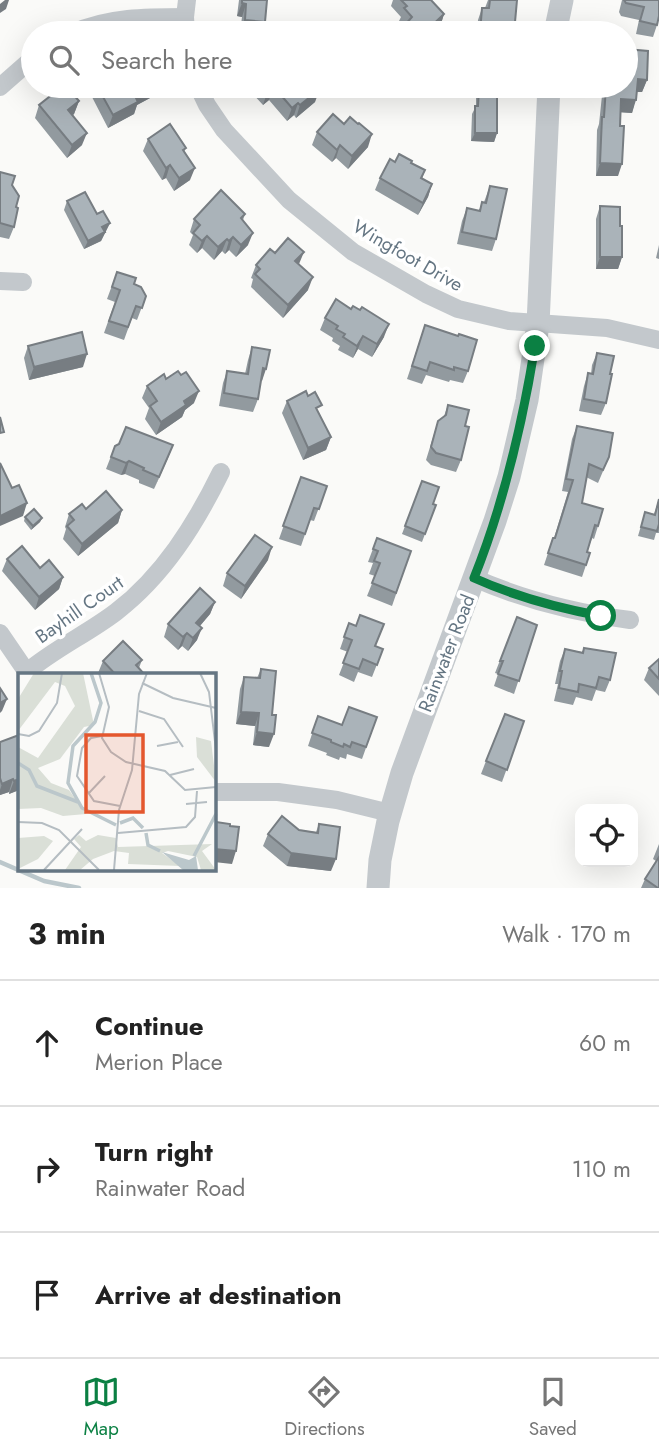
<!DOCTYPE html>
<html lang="en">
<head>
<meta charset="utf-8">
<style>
  body { margin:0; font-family:Jost,sans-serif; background:#f6f6f6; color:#222 }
  .controls { position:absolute; right:21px; bottom:21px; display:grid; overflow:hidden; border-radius:14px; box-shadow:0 7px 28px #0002 }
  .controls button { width:63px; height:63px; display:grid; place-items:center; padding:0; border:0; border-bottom:2px solid #e0e0e0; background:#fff; color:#222; font:35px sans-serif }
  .stop { position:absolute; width:21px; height:21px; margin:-16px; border:5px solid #0b8043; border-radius:50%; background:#fff }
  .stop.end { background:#0b8043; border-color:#fff; box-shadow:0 2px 7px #0008 }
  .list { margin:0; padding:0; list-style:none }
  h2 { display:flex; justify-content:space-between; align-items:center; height:91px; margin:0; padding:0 28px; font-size:30px }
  h2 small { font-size:23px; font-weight:400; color:#767676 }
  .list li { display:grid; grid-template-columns:46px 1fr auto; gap:21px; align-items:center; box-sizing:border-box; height:126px; padding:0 28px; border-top:2px solid #e0e0e0 }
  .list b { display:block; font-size:26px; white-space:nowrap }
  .list p { margin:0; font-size:23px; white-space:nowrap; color:#767676 }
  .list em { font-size:23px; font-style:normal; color:#767676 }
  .icon { flex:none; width:38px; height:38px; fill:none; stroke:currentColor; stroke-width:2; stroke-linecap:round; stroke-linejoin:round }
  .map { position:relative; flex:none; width:659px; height:888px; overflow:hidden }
  .search { position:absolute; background:#fff; box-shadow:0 7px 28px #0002; left:21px; right:21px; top:21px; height:77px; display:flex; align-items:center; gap:18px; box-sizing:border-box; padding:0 24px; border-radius:38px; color:#767676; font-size:26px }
  .sheet { height:469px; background:#fff }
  nav { display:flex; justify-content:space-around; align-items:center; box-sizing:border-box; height:98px; border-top:2px solid #e0e0e0; background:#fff; font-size:19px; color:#767676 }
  nav a { display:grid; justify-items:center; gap:4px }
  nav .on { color:#0b8043 }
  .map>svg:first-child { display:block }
</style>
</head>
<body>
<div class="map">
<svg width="659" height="888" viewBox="0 0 659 888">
  <rect width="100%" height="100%" fill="#fafaf8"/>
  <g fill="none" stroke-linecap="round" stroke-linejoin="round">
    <polyline stroke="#bbc7cb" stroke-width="4.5" points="0,862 44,881 79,888"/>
    <g stroke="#c3c8cc" stroke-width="18">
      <path d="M73 33C108 17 147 17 185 17"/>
      <polyline points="186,33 185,17 187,0"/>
      <polyline points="198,86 207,105 224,130 289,200 353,252 426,294 458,309 509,321 607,328 659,340"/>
      <polyline points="0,87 33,58"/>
      <polyline points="0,281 23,282"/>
      <path d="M474 578C524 600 577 613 630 620"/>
      <polyline points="0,633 28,674"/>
      <path d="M27 672C54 649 87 634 116 612 163 576 195 525 221 472"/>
      <polyline points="214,792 278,792 337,800 390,813"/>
    </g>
    <g stroke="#c3c8cc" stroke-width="23">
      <polyline points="555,33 562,0"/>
      <polyline points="378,888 380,860 388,821 402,773 495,521 509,477 527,400 538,324 549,86"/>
    </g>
  </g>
  <g fill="#929a9f">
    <polygon points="239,0 267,0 265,22 261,33 240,33 242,17 237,16"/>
    <polygon points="393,0 431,0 444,14 440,27 433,33 401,33 404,26 399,21 401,17 391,6"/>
    <polygon points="488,0 517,0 514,33 477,33 478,20 482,8 485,8"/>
    <polygon points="622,0 659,0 657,25 653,37 636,34 639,20 621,16 619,12"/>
    <polygon points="647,80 642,92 637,92 632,113 620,112 618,176 596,176 597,130 599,124 603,86 626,86"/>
    <polygon points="96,86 155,86 150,98 137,105 134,114 108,128 92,97"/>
    <polygon points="255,86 317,86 315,102 296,118 294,115 287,121 269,100 263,105 252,93"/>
    <polygon points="479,88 497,133 494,142 471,141 472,114 476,106 476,97"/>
    <polygon points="79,101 74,114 73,115 82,145 67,158 35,118 39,105"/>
    <polygon points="344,124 358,124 368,147 348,169 336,158 332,162 312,145 317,132"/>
    <polygon points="148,139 186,148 184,152 190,180 174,191 166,178 162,180 143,151"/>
    <polygon points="395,162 411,163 425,170 422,179 432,184 428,197 418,215 375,190 380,178"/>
    <polygon points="0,172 12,185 16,207 14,227 9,239 0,237"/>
    <polygon points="490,186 496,239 492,251 457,244 462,221 467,208 479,211 482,202 484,202"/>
    <polygon points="67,201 97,214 110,223 101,241 84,249 64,210"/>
    <polygon points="600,206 620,226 622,257 618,269 596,269 596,219"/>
    <polygon points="245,214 243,220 248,245 236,257 229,250 225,254 222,251 214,260 202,248 197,253 189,245 193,235 190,232 194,219"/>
    <polygon points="659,245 659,259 656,258"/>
    <polygon points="275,253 299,265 308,290 283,318 251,287 253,279 251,278 256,265"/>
    <polygon points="117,272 134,284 146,296 137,320 132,318 124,340 104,333 115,302 107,299"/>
    <polygon points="325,318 384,337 372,357 358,349 353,358 338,350 340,346 332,341 333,338 320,330"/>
    <polygon points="425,325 468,371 463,383 450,380 449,382 426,375 422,384 407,379"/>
    <polygon points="28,346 83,367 29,380 24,358"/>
    <polygon points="252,347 262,381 261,381 258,399 253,412 219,406 223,383 227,371 245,374 248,360"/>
    <polygon points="597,353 606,403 601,415 579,411 584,386 588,373 591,374 592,365"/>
    <polygon points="166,379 194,403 185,410 182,417 156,435 145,419 149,408 142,398 147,386"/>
    <polygon points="287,401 319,413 331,437 326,450 303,460 282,413"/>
    <polygon points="448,405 465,426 461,460 456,472 431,465 426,460 438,421 444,416"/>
    <polygon points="577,426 609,457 598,483 586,477 582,503 598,526 594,539 592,538 587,552 590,553 582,577 544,565 553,538 554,538 568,492 562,491 572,439"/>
    <polygon points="173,445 154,489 139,483 139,480 125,474 121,475 106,469 115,446"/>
    <polygon points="301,477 327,486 314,521 310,520 301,546 279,539"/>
    <polygon points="422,481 433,504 436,505 422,542 402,534"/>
    <polygon points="659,499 659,533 656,533 654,540 638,536 645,512 654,514"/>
    <polygon points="86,509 122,510 118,523 78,556 63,539 66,529 65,527 69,514"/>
    <polygon points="25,517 42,518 40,522 31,530 24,521"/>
    <polygon points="377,538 411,551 392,606 367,596 375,576 369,574 373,563 368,562"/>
    <polygon points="7,559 63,577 59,589 35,610 2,571"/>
    <polygon points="268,560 241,599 223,586 227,573"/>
    <polygon points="215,602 210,614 200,626 197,640 188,651 182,646 178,650 164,637 168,624"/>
    <polygon points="517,617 537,625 514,694 494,686 498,674 495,673"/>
    <polygon points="349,623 375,646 383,649 372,677 358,672 354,682 339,675 348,652 340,649"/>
    <polygon points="584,648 610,680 605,692 596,690 592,701 576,697 573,705 554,701 558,684 555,684 560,661 565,649 582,652"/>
    <polygon points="659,659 659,696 644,680 649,668"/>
    <polygon points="142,660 139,668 145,675 99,675 98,673 103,661"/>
    <polygon points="261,669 269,747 253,745 255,726 236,724 240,689 244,677 257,678"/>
    <polygon points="318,716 342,725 377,717 362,759 347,754 346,759 340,757 339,760 326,755 327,753 308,746"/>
    <polygon points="524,721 502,782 481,774 486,761"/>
    <polygon points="0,742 19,790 9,794 9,792 0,795"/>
    <polygon points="319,824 331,871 287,866 263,846 268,834 299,830 316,832"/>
    <polygon points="659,844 659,888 641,888 645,879 656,861 653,859"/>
  </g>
  <g fill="#777d82">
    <polygon points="5,0 9,0 6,9 0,13 0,4"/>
    <polygon points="242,3 246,4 242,17 237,16"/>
    <polygon points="444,14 440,27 433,33 424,33"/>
    <polygon points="245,20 265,22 261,33 240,33"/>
    <polygon points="638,79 647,80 642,92 633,92"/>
    <polygon points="155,86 150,98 137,105 134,114 108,128 113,115 135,96"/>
    <polygon points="274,87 269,100 263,105 267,93"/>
    <polygon points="320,89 315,102 296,118 300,105"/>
    <polygon points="621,99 636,100 632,113 616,112"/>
    <polygon points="79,101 74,114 64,122 68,110"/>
    <polygon points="298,103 294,115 287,121 292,108"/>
    <polygon points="87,133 82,145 67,158 72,145"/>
    <polygon points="475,133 497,133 494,142 471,141"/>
    <polygon points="372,134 368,147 348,169 352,156"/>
    <polygon points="340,145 336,158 332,162 337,150"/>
    <polygon points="600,163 622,164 618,176 596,176"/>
    <polygon points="170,165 166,178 162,180 166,168"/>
    <polygon points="195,168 190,180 174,191 179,178"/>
    <polygon points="432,184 428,197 418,215 423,203"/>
    <polygon points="110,223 101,241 84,249 88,241 102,227"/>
    <polygon points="253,233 248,245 236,257 241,245"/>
    <polygon points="207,236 202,248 197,253 202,241"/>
    <polygon points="233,237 229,250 225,254 229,241"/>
    <polygon points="227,239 222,251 214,260 218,247"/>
    <polygon points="304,252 299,264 291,274 295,261"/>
    <polygon points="600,257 622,257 618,269 596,269"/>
    <polygon points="313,277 308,290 283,318 288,305"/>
    <polygon points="389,324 384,337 372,357 377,344"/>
    <polygon points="363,336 358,349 353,358 357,346"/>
    <polygon points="87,354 83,367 29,380 34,367"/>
    <polygon points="263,368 266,369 262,381 258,381"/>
    <polygon points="199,391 194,403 185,410 182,417 156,435 161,422 184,401"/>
    <polygon points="331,437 326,450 303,460 308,448"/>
    <polygon points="173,445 168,458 154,489 159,477"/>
    <polygon points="129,461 125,474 121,475 126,463"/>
    <polygon points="27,503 23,516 0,526 0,516"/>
    <polygon points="122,510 118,523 78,556 82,544"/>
    <polygon points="42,518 40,522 31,530 33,526"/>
    <polygon points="272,547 268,560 241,599 245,586"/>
    <polygon points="63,577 59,589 35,610 39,597"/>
    <polygon points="215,602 210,614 192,635 196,623"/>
    <polygon points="202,628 197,640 188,651 193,638"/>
    <polygon points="187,633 182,646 178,650 183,637"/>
    <polygon points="7,699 2,711 0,713 0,703"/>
    <polygon points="241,712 259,713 255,726 236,724"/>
    <polygon points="257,732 274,734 269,747 253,745"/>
    <polygon points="13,779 9,792 0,795 0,790 2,784"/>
    <polygon points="19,779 19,790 9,794 14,781"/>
    <polygon points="214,849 236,851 232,864 214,862"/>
    <polygon points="291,853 336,859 331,871 287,866"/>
  </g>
  <g fill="#aab3b9" stroke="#777d82" stroke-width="2">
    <polygon points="242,0 267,0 265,22 245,20 246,4 242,3"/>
    <polygon points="401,0 431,0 444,14 424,33 411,33 404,26 412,17 404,8 407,6"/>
    <polygon points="490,0 517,0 514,33 480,33 482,8 489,8"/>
    <polygon points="624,0 659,0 659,16 657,25 640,21 644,7 626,3"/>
    <polygon points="626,49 648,51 647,80 638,79 636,100 621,99 620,126 624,126 622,164 600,163 602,117 604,117 606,86 626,86"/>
    <polygon points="63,86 66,86 79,101 68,110 87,133 72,145 39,105"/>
    <polygon points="97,86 154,86 135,96 138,102 113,115"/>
    <polygon points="261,86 317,86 320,89 300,105 298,103 292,108 274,87 267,93"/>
    <polygon points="479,88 497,89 497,133 475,133 475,106 478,106"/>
    <polygon points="333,114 344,124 350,117 358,124 359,123 372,134 352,156 340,145 337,150 317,132"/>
    <polygon points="170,124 186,148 183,150 195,168 179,178 170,165 166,168 148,139"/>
    <polygon points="399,154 412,161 411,163 425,170 421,178 432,184 423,203 380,178 390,159 395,162"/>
    <polygon points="0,172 15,176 12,185 19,196 16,207 18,208 14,227 0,223"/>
    <polygon points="490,186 507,189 496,239 462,232 467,208 480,211 482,202 486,203"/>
    <polygon points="221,190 245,214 241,218 253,233 241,245 233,237 229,241 227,239 218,247 207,236 202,241 193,233 200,225 194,219"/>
    <polygon points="85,192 97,214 103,211 110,223 102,227 105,232 88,241 67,201"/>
    <polygon points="600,206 620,207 620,226 622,226 622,257 600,257"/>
    <polygon points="288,238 304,252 295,261 313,277 288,305 255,274 260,269 256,265 270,249 275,253"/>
    <polygon points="117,272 136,278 134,284 141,287 146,296 142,308 136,306 128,327 109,321 120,290 112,287"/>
    <polygon points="336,299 351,309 353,306 360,310 362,307 389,324 377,344 363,336 357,346 343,337 345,334 336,329 338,326 325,318"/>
    <polygon points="425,325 458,336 459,334 477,340 468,371 454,367 454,370 430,362 427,371 412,366"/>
    <polygon points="82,332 87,354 34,367 28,346"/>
    <polygon points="252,347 270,350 266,369 263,368 258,399 224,393 227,371 248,374"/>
    <polygon points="597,353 614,356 610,374 612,374 606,403 584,399 588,373 593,374"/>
    <polygon points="178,371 181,375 186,372 199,391 184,401 186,405 161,422 150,406 157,401 147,386 164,374 166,379"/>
    <polygon points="306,391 308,396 315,392 322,405 316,408 331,437 308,448 287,401"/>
    <polygon points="448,405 469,410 465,426 469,427 461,460 436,453 431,447 438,421 446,415"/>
    <polygon points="0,417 4,432 0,433"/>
    <polygon points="577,426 613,433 609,457 603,470 589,464 582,503 603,509 598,526 595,525 587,552 590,553 586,565 548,553 553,538 555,538 573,480 566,479"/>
    <polygon points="126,427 173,445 159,477 143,470 144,468 129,461 126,463 111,457 115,446 119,444"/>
    <polygon points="0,463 12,488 19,485 27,503 0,516"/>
    <polygon points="301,477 327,486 319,509 314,508 305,534 283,526"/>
    <polygon points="422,481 439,487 433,504 436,505 425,534 405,526"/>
    <polygon points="106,491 122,510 82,544 67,526 74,520 69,514 82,504 86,509"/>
    <polygon points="659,499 659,524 657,531 641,527 645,512 655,515"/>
    <polygon points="34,509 42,518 33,526 25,517"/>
    <polygon points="255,535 272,547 245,586 227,573"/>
    <polygon points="377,538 411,551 396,593 372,583 380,563 374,561 378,551 373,549"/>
    <polygon points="22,546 40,568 49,560 63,577 39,597 7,559"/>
    <polygon points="200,588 215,602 196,623 202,628 193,638 187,633 183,637 168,624"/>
    <polygon points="360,615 384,624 375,646 383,649 377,665 363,659 359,669 343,663 352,640 344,637 349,623 356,626"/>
    <polygon points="517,617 537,625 519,681 498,674 503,661 500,661"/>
    <polygon points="123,641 142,660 136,665 145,675 116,675 103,661"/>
    <polygon points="584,648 616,653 610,680 599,677 596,688 579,684 578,692 559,688 562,671 560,671 565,649 583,653"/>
    <polygon points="659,659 659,679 649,668"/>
    <polygon points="261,669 276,671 272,715 276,715 274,734 257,732 259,713 241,712 244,677 260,678"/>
    <polygon points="0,688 7,699 0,703"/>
    <polygon points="349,707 377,717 366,747 352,742 350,747 344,744 343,747 331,742 331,740 312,733 318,716 342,725"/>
    <polygon points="505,714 524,721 507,770 486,761"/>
    <polygon points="19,735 19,779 14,781 13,779 2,784 0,778 0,742"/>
    <polygon points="282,816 299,830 318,833 319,824 340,827 336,859 291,853 268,834"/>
    <polygon points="216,822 230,824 230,826 239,827 236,851 214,849 214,824 216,824"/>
    <polygon points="659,857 659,888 658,888 645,879"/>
  </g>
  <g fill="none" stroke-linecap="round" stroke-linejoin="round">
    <path stroke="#0b8043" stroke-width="9" d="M535 346C522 426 504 503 474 578 514 596 558 608 601 616"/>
  </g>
  <g text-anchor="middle" stroke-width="7" stroke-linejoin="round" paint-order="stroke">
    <g font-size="19" fill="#657683" stroke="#fff">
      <text transform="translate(408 255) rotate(30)" y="7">Wingfoot Drive</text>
      <text transform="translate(79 609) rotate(-35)" y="7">Bayhill Court</text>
      <text transform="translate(446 653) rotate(-69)" y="7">Rainwater Road</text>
    </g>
  </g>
  <g transform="translate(18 673)">
    <rect width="198" height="198" fill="#fafaf8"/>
    <path d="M16 0H65L76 52 66 54 42 86 20 95 33 110 51 117 68 141 45 143 23 135 0 136V74L20 85 57 33 47 13 37 9 0 58V26ZM61 162 68 168 80 162 98 165 100 174 194 171 184 178 198 197H183L179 184 150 178 144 180 162 193 110 191 111 180 96 178 75 186 62 197H47L63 174 56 166ZM26 163 35 168 20 186 0 196V165Z" fill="#dadfd7"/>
    <path d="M178 64 193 68 198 109 179 84Z" fill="#dadfd7"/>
    <path d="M144 179 171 187 178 183 180 197H165Z" fill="#bbc7cb"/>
    <path fill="none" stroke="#bbc7cb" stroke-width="3.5" d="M73 0 83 30 77 49 55 73 50 110 64 135 98 152M0 90 11 97 19 113 60 129M102 150 115 145 125 155M128 160 130 172 142 178M176 183 198 141"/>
    <path fill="none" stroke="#b5bdc2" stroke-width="2" d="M81 0 91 34 84 65 93 79 108 89 147 98 167 117 198 114M182 0 191 19 198 77M124 10 155 25 198 35M121 38 146 46 165 74M0 61 11 63 21 58 39 30 44 0M84 63 73 65 64 75 59 103 76 128 102 133M139 73 160 69M152 102 176 96M70 121 87 103M168 131 189 129M0 149 24 150 41 157 81 197M100 160 168 154 177 144 179 118M26 197 64 156M96 197 101 137 114 97 121 21 129 0"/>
    <path fill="#e4572e" fill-opacity="0.15" stroke="#e4572e" stroke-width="3.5" d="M68 62H125V139H68Z"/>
    <rect width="198" height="198" fill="none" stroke="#657683" stroke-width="3.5"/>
  </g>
</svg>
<div class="controls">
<button><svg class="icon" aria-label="locate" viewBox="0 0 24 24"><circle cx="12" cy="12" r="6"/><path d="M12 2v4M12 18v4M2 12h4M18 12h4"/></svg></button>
</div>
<div class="stop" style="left:601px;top:616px"></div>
<div class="stop end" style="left:535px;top:346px"></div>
<div class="search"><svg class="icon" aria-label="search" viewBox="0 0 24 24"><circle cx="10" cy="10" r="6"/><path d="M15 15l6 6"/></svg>Search here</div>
</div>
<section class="sheet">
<h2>3 min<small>Walk · 170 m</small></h2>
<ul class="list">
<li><svg class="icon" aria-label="ahead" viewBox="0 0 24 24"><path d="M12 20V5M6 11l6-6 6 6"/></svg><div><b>Continue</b><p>Merion Place</p></div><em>60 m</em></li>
<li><svg class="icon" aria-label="right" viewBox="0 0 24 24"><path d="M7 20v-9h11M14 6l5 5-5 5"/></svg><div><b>Turn right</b><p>Rainwater Road</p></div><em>110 m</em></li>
<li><svg class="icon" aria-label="arrive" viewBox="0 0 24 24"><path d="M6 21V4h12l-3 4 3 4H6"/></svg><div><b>Arrive at destination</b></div></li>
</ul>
</section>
<nav>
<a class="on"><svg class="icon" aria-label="map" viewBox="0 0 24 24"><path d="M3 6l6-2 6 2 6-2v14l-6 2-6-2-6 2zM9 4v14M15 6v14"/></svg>Map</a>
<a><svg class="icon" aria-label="directions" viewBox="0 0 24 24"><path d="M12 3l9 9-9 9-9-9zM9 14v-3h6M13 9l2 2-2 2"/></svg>Directions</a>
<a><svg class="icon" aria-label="saved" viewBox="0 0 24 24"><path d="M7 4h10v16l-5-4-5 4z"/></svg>Saved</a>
</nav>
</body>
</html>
